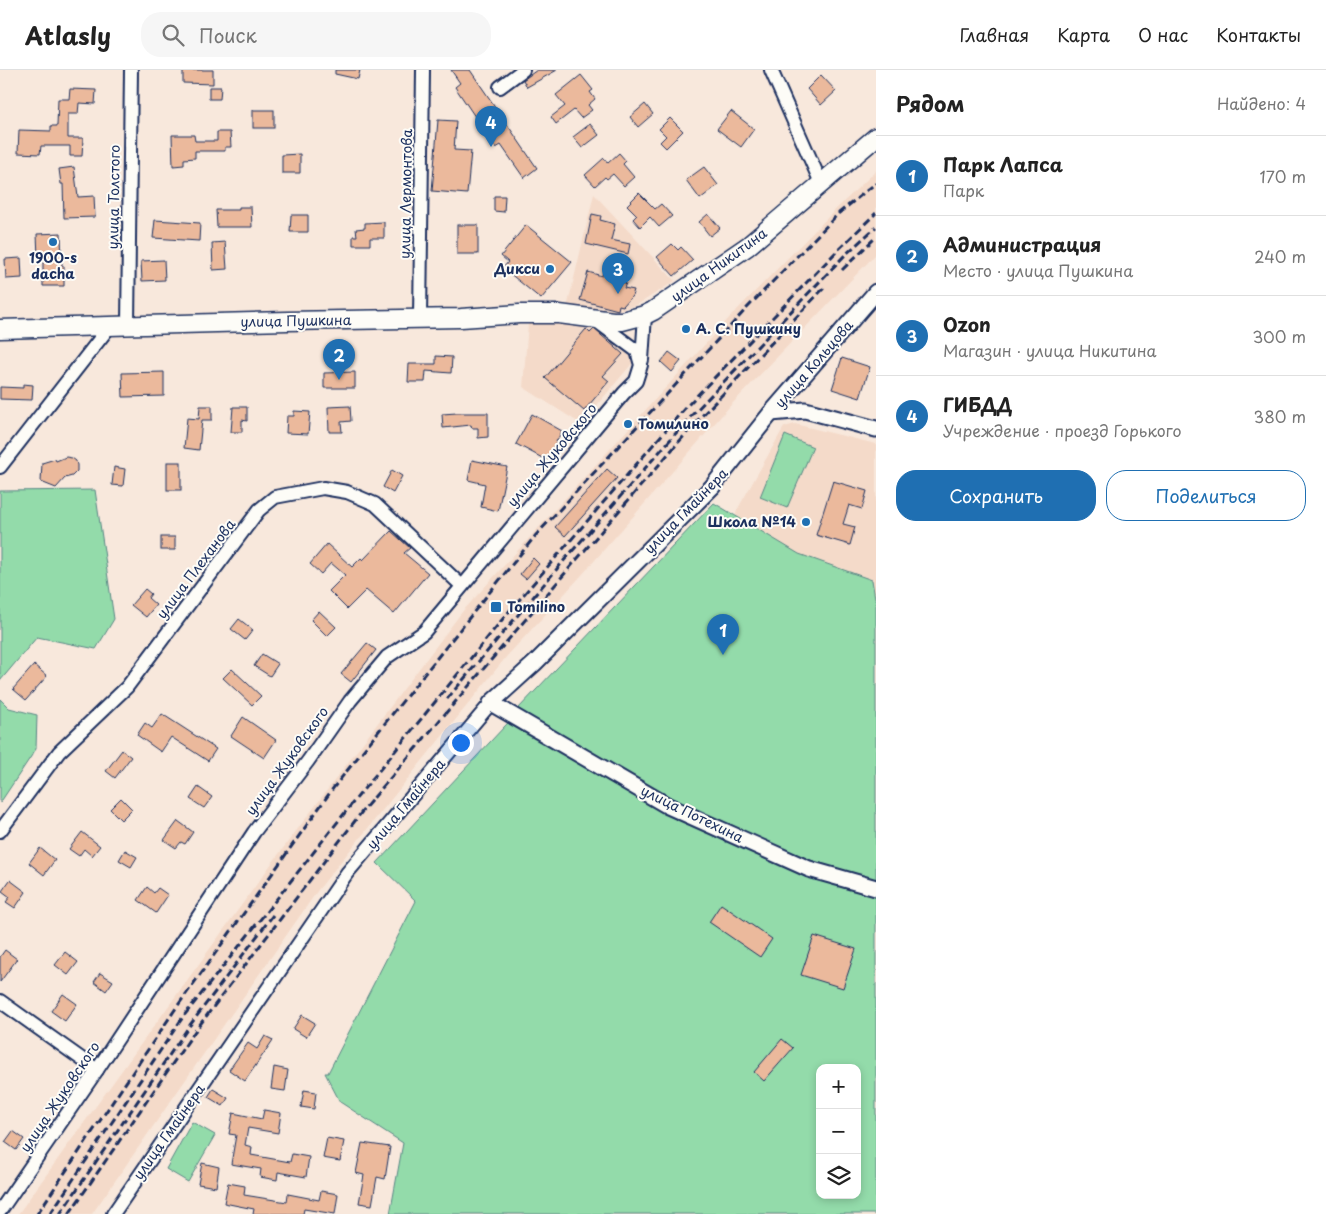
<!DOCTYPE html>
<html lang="ru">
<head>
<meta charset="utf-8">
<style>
  body { margin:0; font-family:"Playpen Sans",sans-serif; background:#f6f6f6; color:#222 }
  .controls { position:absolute; right:15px; bottom:15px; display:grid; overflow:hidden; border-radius:10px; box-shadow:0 2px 8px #0003 }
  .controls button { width:45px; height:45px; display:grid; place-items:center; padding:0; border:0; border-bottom:1px solid #e0e0e0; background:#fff; color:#222; font:25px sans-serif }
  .you { position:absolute; left:460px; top:672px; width:18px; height:18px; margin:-12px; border:4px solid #fff; border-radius:50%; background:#1a73e8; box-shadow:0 0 0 8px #1a73e833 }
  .badge { display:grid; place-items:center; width:32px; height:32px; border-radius:50%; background:#1f6fb2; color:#fff; font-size:16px; font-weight:700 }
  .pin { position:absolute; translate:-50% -41px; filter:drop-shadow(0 1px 2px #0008) }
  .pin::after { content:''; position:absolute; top:26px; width:18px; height:15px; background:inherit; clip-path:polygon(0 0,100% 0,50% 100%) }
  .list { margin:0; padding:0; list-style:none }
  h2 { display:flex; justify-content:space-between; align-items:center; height:65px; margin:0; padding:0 20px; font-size:21px }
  h2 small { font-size:16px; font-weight:400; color:#767676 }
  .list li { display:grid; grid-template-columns:32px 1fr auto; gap:15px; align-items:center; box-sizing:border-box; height:80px; padding:0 20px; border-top:1px solid #e0e0e0 }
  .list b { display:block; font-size:19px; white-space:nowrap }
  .list p { margin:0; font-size:16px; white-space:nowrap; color:#767676 }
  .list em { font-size:16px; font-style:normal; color:#767676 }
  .actions { display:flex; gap:10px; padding:15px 20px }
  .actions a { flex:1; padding:11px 0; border:1px solid #1f6fb2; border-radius:20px; text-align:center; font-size:18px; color:#1f6fb2 }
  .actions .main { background:#1f6fb2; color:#fff }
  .icon { flex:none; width:28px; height:28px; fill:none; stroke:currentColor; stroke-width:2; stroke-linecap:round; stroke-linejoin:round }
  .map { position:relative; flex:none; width:876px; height:1144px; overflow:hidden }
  header { display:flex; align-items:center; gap:30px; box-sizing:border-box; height:70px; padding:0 25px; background:#fff; border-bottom:1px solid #e0e0e0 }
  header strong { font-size:24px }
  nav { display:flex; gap:28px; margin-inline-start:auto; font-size:18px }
  .search { width:350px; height:45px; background:#f6f6f6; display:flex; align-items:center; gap:12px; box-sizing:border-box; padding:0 18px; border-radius:20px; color:#767676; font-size:19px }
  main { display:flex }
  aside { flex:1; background:#fff }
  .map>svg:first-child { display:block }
</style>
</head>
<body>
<header>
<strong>Atlasly</strong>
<div class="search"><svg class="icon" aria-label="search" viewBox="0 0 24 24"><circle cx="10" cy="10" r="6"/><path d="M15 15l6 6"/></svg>Поиск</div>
<nav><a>Главная</a><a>Карта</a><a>О нас</a><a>Контакты</a></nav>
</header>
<main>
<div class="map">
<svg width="876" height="1144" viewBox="0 0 876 1144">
  <rect width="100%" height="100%" fill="#f8e8dc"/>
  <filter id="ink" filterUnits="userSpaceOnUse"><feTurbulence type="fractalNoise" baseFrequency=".02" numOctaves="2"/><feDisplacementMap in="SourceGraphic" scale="10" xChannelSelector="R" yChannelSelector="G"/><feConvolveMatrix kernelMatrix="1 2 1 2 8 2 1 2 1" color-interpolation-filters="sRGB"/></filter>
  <g filter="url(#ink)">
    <g fill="#f4dac9">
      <polygon points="876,101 876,184 730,336 581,506 507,586 318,820 92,1144 18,1144 272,793 462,542 730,247 837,138"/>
      <polygon points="594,124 675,211 637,235 614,241 567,238"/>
      <polygon points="528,254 592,254 635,290 581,354 523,317"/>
      <polygon points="795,354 876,374 876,550 737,462 736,442 784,357"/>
    </g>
    <g fill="#93dbaa" stroke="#578584" fill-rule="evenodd">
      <polygon points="785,365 813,377 787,438 760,427"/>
      <polygon points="95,420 114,549 96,579 37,567 0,611 0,421"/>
      <path d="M714 433 799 484 872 510 875 528 876 529V1144H390L403 1073 340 1032 325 1003H328L416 831 377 793 519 641 517 640ZM820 998H857V1125H820Z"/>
      <polygon points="0,629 9,638 37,645 36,679 0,733"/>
      <polygon points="192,1052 215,1065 188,1112 166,1099"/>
    </g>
    <g fill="#ebb99c" stroke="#1b2f5e">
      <polygon points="183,0 213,0 213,14 183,13"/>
      <polygon points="335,0 360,0 358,9 335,4"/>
      <polygon points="451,0 470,0 537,98 524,108 501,75 496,78 455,17 460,13"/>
      <polygon points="537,0 557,0 527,17 523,10"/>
      <polygon points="581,5 593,20 590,22 595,29 588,35 592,40 581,48 574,40 556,54 551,47 565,36 556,25"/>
      <polygon points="821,5 836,21 821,35 807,19"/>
      <polygon points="209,17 221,17 220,29 209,29"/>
      <polygon points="70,19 96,20 95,34 79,33 78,44 68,44 68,68 83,68 82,86 70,86 70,76 41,76 40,84 18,83 19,60 51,61 51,56 57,56 58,29 69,29"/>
      <polygon points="645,34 653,44 638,57 630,47"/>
      <rect x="253" y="40" width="21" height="18"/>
      <polygon points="731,41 754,59 741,77 717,59"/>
      <polygon points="670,48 683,61 666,78 660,72 666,66 659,59"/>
      <polygon points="438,50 456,51 454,80 471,81 467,124 432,121"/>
      <polygon points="590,54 599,65 582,78 573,67"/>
      <polygon points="217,62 230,62 231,77 225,77 225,81 195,81 195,88 184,89 184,95 173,96 172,65 194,65 195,71 217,71"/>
      <polygon points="619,83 626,91 623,94 634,107 624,116 613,104 607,109 605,107 595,116 585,105 604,88 608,93"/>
      <polygon points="300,84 300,103 282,103 282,85"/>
      <polygon points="74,97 78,127 94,126 95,147 64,148 63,114 61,114 59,99"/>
      <polygon points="704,97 718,115 700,129 686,110"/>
      <polygon points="639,123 655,139 661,134 672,146 659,157 650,147 640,157 633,149 637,145 627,135"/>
      <polygon points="494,126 505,126 504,142 494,141"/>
      <polygon points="239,137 251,137 252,157 217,157 216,140 239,140"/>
      <polygon points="592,144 601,146 600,150 615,154 611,170 630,174 628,184 586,174"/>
      <polygon points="708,144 720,158 710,166 699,152"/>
      <polygon points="291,145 308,145 308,162 290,162"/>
      <polygon points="155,150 200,153 199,171 153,168"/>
      <polygon points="384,152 384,168 370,168 370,175 353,175 353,166 357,166 356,159 365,158 365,153"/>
      <rect x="457" y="155" width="21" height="29"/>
      <polygon points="526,155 572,192 541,229 503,198 508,192 501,186"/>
      <polygon points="61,163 62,196 64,196 64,216 43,216 43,187 38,187 37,164"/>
      <polygon points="225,172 227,199 213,200 212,173"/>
      <polygon points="672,174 678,180 681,177 693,190 674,206 657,187"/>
      <polygon points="21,188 22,208 6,209 5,189"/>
      <polygon points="164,190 165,210 142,211 141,191"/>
      <polygon points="588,202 602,206 603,202 612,204 611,209 626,213 624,218 634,220 632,226 623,236 619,235 618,240 580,230"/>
      <polygon points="586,259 590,263 594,259 623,284 603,306 609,311 584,341 545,308"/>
      <polygon points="669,282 681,291 672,302 661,292"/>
      <polygon points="436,286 452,287 451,303 426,301 425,312 408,312 409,294 436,294"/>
      <polygon points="842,288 870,297 860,328 832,319"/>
      <polygon points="164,302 164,326 123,327 122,303"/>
      <polygon points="355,302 355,318 324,318 324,303"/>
      <polygon points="23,314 33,315 32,330 0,329 0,317 23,318"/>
      <polygon points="200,336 212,336 212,350 202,350 199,380 184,378 187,348 199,349"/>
      <polygon points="350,336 351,351 341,352 342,362 329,362 328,337"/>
      <polygon points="233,337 247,337 247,351 242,350 242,362 231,362"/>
      <polygon points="294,341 310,342 308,364 286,363 287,346 294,346"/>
      <polygon points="457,343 488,343 488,367 478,368 478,358 472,358 471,355 443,358 442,344"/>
      <polygon points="532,344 562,361 546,390 516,374"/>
      <polygon points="66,387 72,388 76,391 77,395 77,401 72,406 65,408 56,418 41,412 42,393 55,389 56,391"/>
      <polygon points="472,390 507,397 498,441 481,437 485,414 468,410"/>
      <rect x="167" y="392" width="14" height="28"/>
      <polygon points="114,397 125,399 123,416 112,415"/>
      <polygon points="607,399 617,408 565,466 555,457"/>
      <polygon points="392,400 402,406 393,423 383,417"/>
      <polygon points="833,411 867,421 862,439 849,435 843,454 855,457 850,475 816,465"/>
      <polygon points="391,461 410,478 404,483 428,503 394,544 366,520 347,539 329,521 345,505 331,493 321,504 310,494 327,474 352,497 361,488 363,490"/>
      <rect x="161" y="467" width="14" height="13"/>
      <polygon points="533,488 539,494 526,509 520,504"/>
      <polygon points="145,519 151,524 148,528 156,535 146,547 131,535"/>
      <polygon points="319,541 336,557 327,566 311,550"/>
      <polygon points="239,549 253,560 245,570 231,559"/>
      <polygon points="367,573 376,580 351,612 341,604"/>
      <polygon points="262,584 278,594 270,606 254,596"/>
      <polygon points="34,595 47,606 26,630 13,619"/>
      <polygon points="232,599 261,626 252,635 223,608"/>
      <polygon points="162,644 216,679 208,691 171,667 161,682 137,665 145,653 152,658"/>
      <polygon points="243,647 276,670 264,688 231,666"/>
      <polygon points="122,680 131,687 115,708 106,701"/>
      <polygon points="198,717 212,727 204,738 190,729"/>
      <polygon points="121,728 132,739 121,750 110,739"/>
      <polygon points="178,751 193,762 185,774 181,772 176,778 164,770"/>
      <polygon points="82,762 100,776 92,786 84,779 79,786 69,779"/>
      <polygon points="40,778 55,790 44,805 29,793"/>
      <polygon points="125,780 137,787 131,797 119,790"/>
      <polygon points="10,810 26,822 15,838 6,832 10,827 2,821"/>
      <polygon points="147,817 154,823 158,818 168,825 156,843 138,830"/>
      <polygon points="721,834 772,869 760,887 709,852"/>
      <polygon points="814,866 856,879 843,918 801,905"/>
      <polygon points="5,880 17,889 0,912 0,887"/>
      <polygon points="65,882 78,892 68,905 55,895"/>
      <polygon points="100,903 113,911 106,921 94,912"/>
      <polygon points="63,924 77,934 65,951 51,941"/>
      <polygon points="302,945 315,953 306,967 293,959"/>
      <polygon points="265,966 273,970 245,1011 229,1000 248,973 257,979"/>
      <polygon points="782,969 793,978 764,1011 754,1002"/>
      <polygon points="274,997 288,1000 285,1021 271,1019"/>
      <polygon points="213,1019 228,1028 223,1036 208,1027"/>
      <polygon points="304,1020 316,1022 314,1039 301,1037"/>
      <polygon points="264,1040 281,1043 278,1063 248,1058 245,1075 252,1077 251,1085 290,1092 292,1084 309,1087 306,1107 278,1102 277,1110 260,1107 261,1099 231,1094 236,1065 229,1064 233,1043 262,1049"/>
      <polygon points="13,1061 24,1069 16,1080 5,1072"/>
      <polygon points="327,1068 344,1071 340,1091 323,1088"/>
      <polygon points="362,1073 390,1077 385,1109 377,1107 372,1135 359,1133 364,1105 356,1103"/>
      <polygon points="202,1093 219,1097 216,1117 198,1114"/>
      <polygon points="228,1113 245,1116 244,1125 287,1132 288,1124 319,1130 321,1121 338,1124 335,1144 304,1139 303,1144 253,1144 254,1139 224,1133"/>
    </g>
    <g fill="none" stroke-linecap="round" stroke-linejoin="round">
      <g stroke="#1b2f5e" stroke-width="16">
        <g id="minor">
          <polyline points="771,0 821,113"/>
          <polyline points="500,17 523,0"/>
          <polyline points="420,249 423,0"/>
          <polyline points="128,255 131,0"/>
          <polyline points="642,290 645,245"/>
          <polyline points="0,397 110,256"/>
          <polyline points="0,761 59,682 127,617 259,440 275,427 323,418 347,422 375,434 462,516"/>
          <polyline points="0,931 97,1000"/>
          <polyline points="0,1141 97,1000 254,762 308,691 350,631 387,587 424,562 624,323 636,311 641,295 637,281 595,250"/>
          <polyline points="113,1144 347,803 491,633"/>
        </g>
      </g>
      <g stroke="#1b2f5e" stroke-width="19">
        <g id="tertiary">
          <polyline points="876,222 771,343 712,417 535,593 491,633 668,736 809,799 876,818"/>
          <polyline points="771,343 805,340 876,359"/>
        </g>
      </g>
      <g stroke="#1b2f5e" stroke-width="21">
        <polyline id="secondary" points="0,259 287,251 461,248 519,244 559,244 613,251 622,251 645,245 653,241 748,176 876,67"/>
      </g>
      <use href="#minor" stroke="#fdfcf7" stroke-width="12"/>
      <use href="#tertiary" stroke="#fdfcf7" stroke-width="15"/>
      <use href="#secondary" stroke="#fdfcf7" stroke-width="18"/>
      <g stroke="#1b2f5e" stroke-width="3" stroke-dasharray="8 4" stroke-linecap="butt">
        <polyline points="842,200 876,167"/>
        <polyline points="447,629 567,487 692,345 845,185 876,157"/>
        <polyline points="37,1144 174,941 334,717 485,528 536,465 749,236 839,143 876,113"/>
        <polyline points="50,1144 183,947 355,730 506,545 685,338 839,179 876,143"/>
        <polyline points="60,1144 190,955 273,845"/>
        <polyline points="69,1144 195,961 364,739 572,495 697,351 824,218"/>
      </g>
    </g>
  </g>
  <g fill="#1f6fb2" stroke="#fdfcf7" stroke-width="2">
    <circle cx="53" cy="172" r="5"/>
    <circle cx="550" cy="199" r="5"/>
    <circle cx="686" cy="259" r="5"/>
    <circle cx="628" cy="354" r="5"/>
    <circle cx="806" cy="452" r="5"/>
    <rect x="490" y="531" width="12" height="12" rx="2.5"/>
  </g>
  <g text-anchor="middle" stroke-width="4" stroke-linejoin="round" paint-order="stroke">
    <g font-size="14" fill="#1b2f5e" stroke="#fdfcf7">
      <text transform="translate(406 124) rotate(-89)" y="5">улица Лермонтова</text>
      <text transform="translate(114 127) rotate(-89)" y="5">улица Толстого</text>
      <text transform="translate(719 195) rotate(-36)" y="5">улица Никитина</text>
      <text transform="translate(296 251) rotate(-1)" y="5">улица Пушкина</text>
      <text transform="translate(814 294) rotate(-49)" y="5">улица Кольцова</text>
      <text transform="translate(552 385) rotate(-50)" y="5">улица Жуковского</text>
      <text transform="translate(686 441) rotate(-46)" y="5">улица Гмайнера</text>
      <text transform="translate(196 499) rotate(-53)" y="5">улица Плеханова</text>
      <text transform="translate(287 691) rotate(-54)" y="5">улица Жуковского</text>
      <text transform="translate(406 734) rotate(-50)" y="5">улица Гмайнера</text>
      <text transform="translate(692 744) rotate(26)" y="5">улица Потехина</text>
      <text transform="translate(60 1027) rotate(-56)" y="5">улица Жуковского</text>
      <text transform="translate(169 1062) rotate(-55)" y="5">улица Гмайнера</text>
    </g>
    <g font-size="14" font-weight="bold" fill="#1b2f5e" stroke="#fdfcf7" text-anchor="start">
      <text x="53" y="193" text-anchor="middle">1900-s<tspan x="53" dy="16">dacha</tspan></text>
      <text x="540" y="204" text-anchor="end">Дикси</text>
      <text x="696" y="264">А. С. Пушкину</text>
      <text x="638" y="359">Томилино</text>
      <text x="796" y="457" text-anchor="end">Школа №14</text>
      <text x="507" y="542">Tomilino</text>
    </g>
  </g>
</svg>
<div class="controls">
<button>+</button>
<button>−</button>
<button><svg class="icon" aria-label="layers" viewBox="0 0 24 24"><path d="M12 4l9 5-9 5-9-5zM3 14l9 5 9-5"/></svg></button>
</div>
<div class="you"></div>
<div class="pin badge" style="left:723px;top:585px">1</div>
<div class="pin badge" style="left:339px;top:310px">2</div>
<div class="pin badge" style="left:618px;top:224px">3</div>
<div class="pin badge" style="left:491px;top:77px">4</div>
</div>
<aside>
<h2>Рядом<small>Найдено: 4</small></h2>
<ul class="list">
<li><span class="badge">1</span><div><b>Парк Лапса</b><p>Парк</p></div><em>170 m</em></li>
<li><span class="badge">2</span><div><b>Администрация</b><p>Место · улица Пушкина</p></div><em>240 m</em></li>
<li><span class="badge">3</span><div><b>Ozon</b><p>Магазин · улица Никитина</p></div><em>300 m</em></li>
<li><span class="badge">4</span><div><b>ГИБДД</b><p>Учреждение · проезд Горького</p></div><em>380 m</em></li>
</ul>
<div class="actions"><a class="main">Сохранить</a><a>Поделиться</a></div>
</aside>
</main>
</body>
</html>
